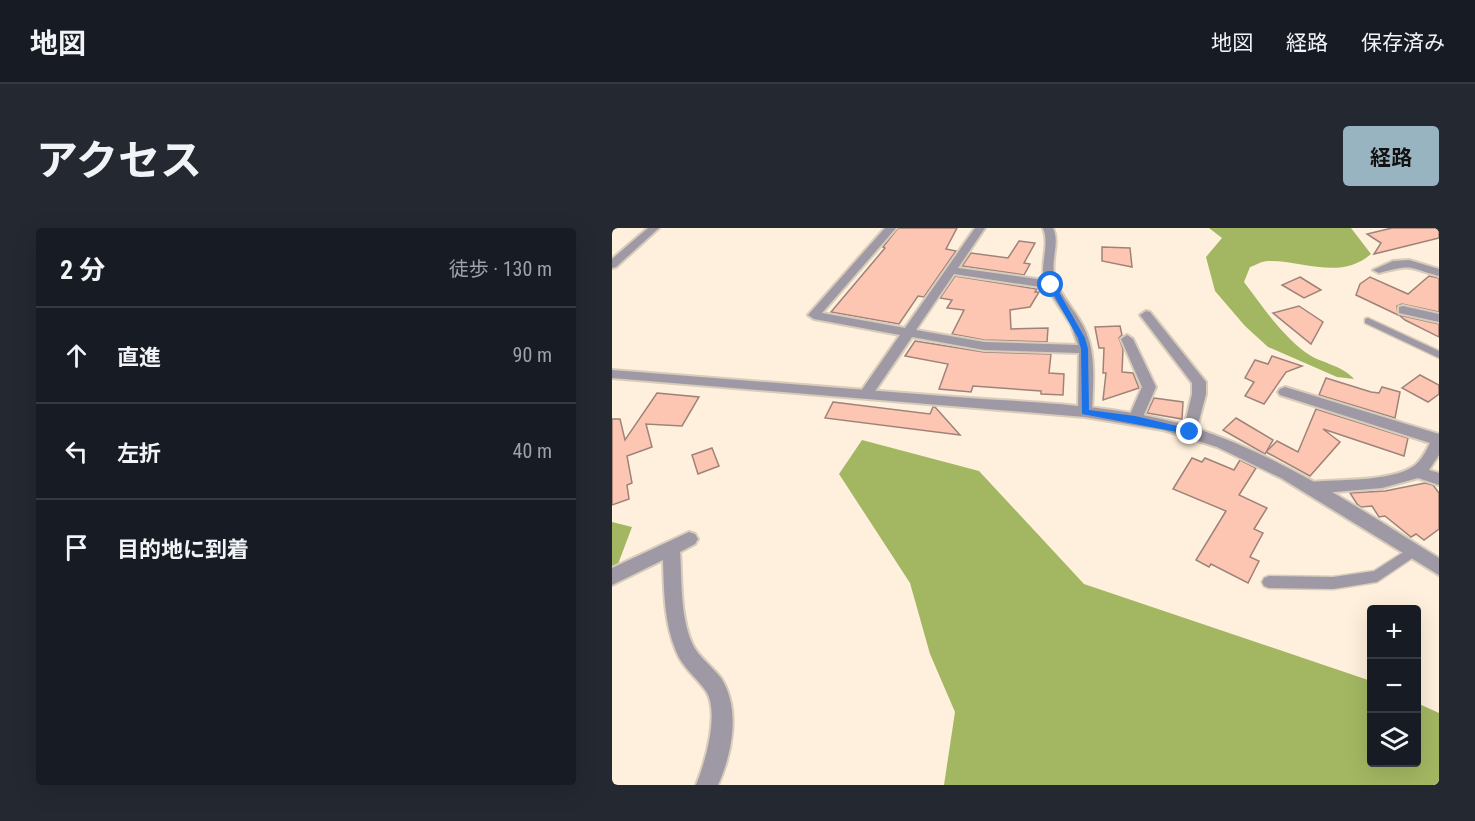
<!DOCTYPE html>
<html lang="ja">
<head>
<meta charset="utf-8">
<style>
  body { margin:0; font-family:"Roboto Condensed","Noto Sans JP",sans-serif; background:#242831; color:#f1f3f6 }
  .controls { position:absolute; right:18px; bottom:18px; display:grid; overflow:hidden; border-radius:6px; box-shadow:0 6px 24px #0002 }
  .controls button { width:54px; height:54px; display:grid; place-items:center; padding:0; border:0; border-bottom:2px solid #363941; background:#171b24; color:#f1f3f6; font:30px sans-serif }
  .stop { position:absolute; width:18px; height:18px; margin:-14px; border:4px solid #1a73e8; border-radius:50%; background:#fff }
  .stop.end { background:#1a73e8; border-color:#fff; box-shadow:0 2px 6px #0008 }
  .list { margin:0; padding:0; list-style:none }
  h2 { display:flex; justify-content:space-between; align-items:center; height:78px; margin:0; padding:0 24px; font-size:26px }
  h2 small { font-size:20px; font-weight:400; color:#9ea1a6 }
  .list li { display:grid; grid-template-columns:39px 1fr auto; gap:18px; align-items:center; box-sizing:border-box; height:96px; padding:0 24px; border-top:2px solid #363941 }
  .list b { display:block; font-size:22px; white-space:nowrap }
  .list em { font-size:20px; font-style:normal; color:#9ea1a6 }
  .icon { flex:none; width:33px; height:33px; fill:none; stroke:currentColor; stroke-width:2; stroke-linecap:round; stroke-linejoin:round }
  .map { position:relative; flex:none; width:827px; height:557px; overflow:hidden; border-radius:6px }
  header { display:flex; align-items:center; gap:36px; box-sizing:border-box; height:84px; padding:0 30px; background:#171b24; border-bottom:2px solid #363941 }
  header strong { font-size:28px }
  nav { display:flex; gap:33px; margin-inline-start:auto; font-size:21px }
  .intro { display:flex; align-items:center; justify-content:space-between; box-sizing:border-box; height:144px; padding:0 36px }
  h1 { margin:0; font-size:42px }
  .button { padding:15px 27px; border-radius:6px; background:#98b4c0; color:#111; font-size:21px; font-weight:700 }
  main { display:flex; gap:36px; padding:0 36px }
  aside { flex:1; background:#171b24; border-radius:6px; box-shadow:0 6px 24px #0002 }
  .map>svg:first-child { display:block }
</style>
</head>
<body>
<header>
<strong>地図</strong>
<nav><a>地図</a><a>経路</a><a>保存済み</a></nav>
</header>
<div class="intro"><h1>アクセス</h1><a class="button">経路</a></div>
<main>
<aside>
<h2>2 分<small>徒歩 · 130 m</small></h2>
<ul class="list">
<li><svg class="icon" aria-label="ahead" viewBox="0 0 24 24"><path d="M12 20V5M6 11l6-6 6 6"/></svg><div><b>直進</b></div><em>90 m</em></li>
<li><svg class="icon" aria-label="left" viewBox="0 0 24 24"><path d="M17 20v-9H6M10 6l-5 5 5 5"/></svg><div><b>左折</b></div><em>40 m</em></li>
<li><svg class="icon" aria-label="arrive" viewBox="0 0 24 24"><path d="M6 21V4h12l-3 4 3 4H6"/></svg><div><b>目的地に到着</b></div></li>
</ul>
</aside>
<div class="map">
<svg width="827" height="557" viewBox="0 0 827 557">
  <rect width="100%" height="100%" fill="#fef0dc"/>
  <g fill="#a3b762">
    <path d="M597 0H739L759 26C728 53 691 32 656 33 650 33 644 37 638 39L632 54C650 78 669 106 693 124 709 136 729 136 742 151L725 149 656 119 633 98 603 63 594 29 610 10Z"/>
    <polygon points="250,212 367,243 472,356 759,453 760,534 804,534 805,475 827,485 827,557 332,557 343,484 318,426 298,355 227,246"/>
    <polygon points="0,294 20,299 0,352"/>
  </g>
  <g fill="#fcc6b3" stroke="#9f8379" stroke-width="1.5">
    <polygon points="286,0 345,0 334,21 344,23 312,69 306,68 287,96 219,84 273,20 271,19"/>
    <polygon points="780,0 827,0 827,10 762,26 769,15 755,6"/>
    <polygon points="407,13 423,15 412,35 418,36 412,47 350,38 359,25 396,30"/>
    <polygon points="490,19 518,20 520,39 490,33"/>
    <polygon points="343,48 425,61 423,64 427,64 418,79 398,82 399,101 436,100 435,114 372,112 340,106 352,82 335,80 340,72 328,70"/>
    <polygon points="817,48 827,50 827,84 790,76 785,78 786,87 744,67 748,56 758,49 796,66"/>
    <polygon points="688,49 709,62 692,70 670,57"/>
    <polygon points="687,78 711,94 699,116 661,85"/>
    <polygon points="787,87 827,96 827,109 793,92"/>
    <polygon points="508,98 510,107 507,110 511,121 510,144 521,145 527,160 491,172 494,145 491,145 492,120 487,120 483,99"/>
    <polygon points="303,113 372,124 439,126 437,145 452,146 451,167 429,166 429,163 361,158 359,164 327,161 336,136 293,128"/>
    <polygon points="660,128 690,138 674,144 652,176 633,168 642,154 633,150 643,132 656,136"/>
    <polygon points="808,147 827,157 827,166 816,174 790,160"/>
    <polygon points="714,150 759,164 767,165 770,159 788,164 783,190 707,167"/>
    <polygon points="45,165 87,169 70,198 34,196 40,219 15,228 20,255 15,257 17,271 0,277 0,191 8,191 13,212"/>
    <polygon points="542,170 571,174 570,191 535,185"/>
    <polygon points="221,174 318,186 321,179 323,179 348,207 213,190"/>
    <polygon points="704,181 796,210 792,228 711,201 728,214 698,248 654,224 665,213 686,224"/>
    <polygon points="624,190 661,212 653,226 611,202"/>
    <polygon points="100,220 107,238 86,246 80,227"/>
    <polygon points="580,230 590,234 593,230 622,242 628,232 644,240 627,267 655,280 642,301 651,305 638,329 647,333 636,355 599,336 597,339 584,332 614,283 561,261"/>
    <polygon points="813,255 821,257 827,265 827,301 812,312 804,306 799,309 773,288 767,289 760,278 749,279 745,276 738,265 773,263"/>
  </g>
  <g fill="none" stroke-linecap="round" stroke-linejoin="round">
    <g stroke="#d8ccba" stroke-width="3">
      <g id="service">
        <polygon points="756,90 827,123 827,130 753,95 753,91"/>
        <polygon points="801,318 805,319 807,323 805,327 765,354 721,361 657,360 652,358 650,354 652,350 657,348 721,349 762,343"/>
      </g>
    </g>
    <g stroke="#d8ccba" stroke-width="4">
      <g id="minor">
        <polygon points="36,0 47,0 4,39 0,40 0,31"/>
        <path d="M273 0H284L210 85 293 100 363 0H373L346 40 432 52C428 35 438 17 431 0H441C448 15 439 30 442 46 446 66 462 80 471 98 485 124 481 155 480 184L478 188H468L466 184 467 125 372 122 300 109 259 169H249L247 166 249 163 288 107 202 91 196 87ZM342 46 435 60 459 97 466 117 372 114 304 102Z"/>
        <path d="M797 32 827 41V48C794 39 802 36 767 45L761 42 781 33Z"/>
        <polygon points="791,78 827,86 827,94 787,85 787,79"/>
        <polygon points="534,83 538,84 594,154 594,166 583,208 573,208 571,204 580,166 580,155 528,87"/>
        <polygon points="515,107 521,111 544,159 530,191 523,196 516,191 530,159 509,111"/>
        <path d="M673 159 827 206V227L817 242 827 245V257L806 250 770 260 699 266 693 264 691 260 693 256 699 254C727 251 779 254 802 238 810 232 814 223 818 215L668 167 666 164 668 161Z"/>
        <path d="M77 304 83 306 86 311 83 316 68 324C70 353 68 387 80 415 86 429 100 438 109 450 129 481 120 526 106 557H84C93 535 108 485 94 463 84 449 70 439 64 423 52 394 52 363 51 332L0 357V340Z"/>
      </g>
    </g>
    <g stroke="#d8ccba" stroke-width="4">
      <path id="tertiary" d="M0 142C115 151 230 160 344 169 424 175 506 176 583 200 671 229 748 281 827 330V347L669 250 605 219 551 202 473 189 0 150Z"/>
    </g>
    <use href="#service" fill="#9e99a5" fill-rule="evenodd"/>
    <use href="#minor" fill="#9e99a5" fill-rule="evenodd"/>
    <use href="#tertiary" fill="#9e99a5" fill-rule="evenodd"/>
  </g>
  <polygon fill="#1a73e8" points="439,55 443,57 473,110 476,121 477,182 523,188 578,201 582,204 581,207 470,186 469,121 466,110 436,57"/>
</svg>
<div class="controls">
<button>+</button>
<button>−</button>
<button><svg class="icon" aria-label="layers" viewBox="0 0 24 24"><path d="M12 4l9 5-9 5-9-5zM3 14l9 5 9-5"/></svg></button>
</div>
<div class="stop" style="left:439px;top:57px"></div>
<div class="stop end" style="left:578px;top:204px"></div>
</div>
</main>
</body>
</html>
